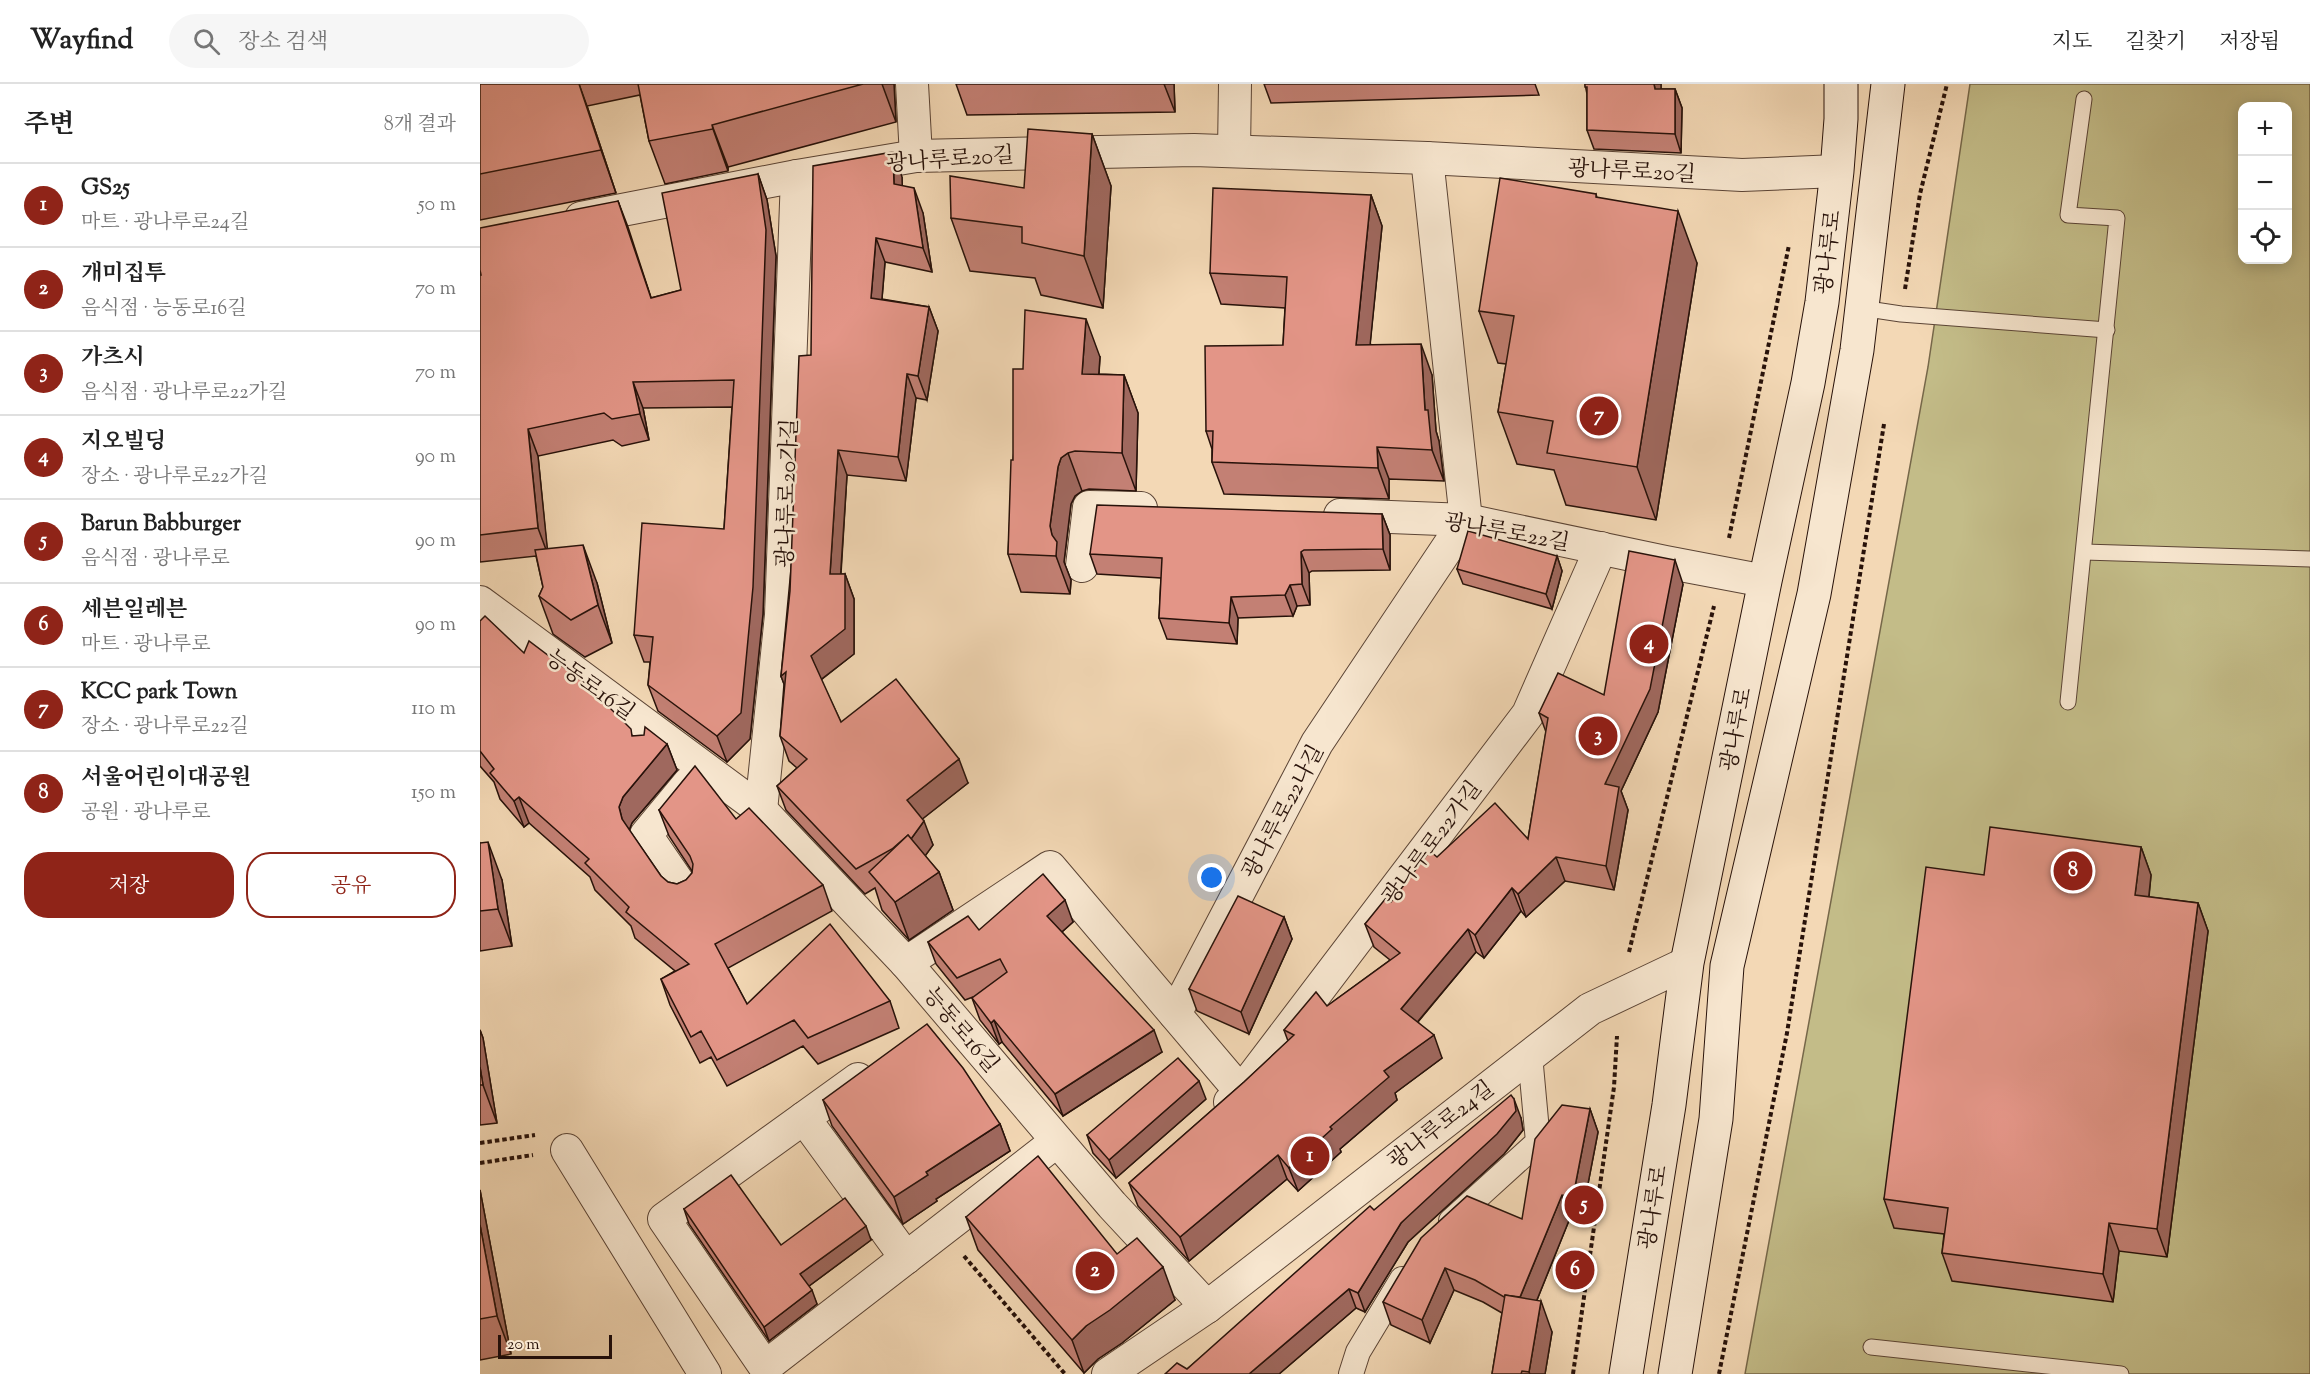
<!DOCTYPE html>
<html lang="ko">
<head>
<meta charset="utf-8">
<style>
  body { margin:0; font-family:"Sorts Mill Goudy","Noto Serif KR",serif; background:#f6f6f6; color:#222 }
  .controls { position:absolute; right:18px; top:18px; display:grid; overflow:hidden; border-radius:12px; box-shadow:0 3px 15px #0003 }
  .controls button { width:54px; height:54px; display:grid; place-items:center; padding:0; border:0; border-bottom:2px solid #e0e0e0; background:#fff; color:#222; font:30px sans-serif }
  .scale { position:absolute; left:18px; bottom:15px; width:114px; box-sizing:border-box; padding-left:6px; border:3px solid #28120a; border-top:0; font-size:16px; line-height:21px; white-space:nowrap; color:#28120a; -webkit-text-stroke:4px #f7e6cf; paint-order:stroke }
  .you { position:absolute; left:732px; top:794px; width:21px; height:21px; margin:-15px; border:4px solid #fff; border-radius:50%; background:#1a73e8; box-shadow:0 0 0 9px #1a73e833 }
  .badge { display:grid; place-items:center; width:39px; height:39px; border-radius:50%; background:#8f2418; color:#fff; font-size:20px; font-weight:700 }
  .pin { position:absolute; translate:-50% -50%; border:3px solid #fff; box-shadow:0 2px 6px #0006 }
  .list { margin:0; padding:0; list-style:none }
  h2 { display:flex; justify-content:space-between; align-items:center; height:78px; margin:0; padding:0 24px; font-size:26px }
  h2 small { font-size:20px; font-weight:400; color:#767676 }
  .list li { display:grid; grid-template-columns:39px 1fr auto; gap:18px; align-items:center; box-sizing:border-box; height:84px; padding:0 24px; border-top:2px solid #e0e0e0 }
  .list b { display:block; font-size:22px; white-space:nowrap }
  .list p { margin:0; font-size:20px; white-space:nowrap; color:#767676 }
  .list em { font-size:20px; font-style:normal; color:#767676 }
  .actions { display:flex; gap:12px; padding:18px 24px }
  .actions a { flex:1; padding:14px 0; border:2px solid #8f2418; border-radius:24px; text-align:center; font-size:21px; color:#8f2418 }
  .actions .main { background:#8f2418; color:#fff }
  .icon { flex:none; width:33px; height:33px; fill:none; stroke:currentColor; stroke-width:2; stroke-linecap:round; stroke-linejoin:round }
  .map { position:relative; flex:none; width:1830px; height:1290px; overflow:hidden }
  header { display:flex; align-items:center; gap:36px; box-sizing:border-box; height:84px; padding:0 30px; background:#fff; border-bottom:2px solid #e0e0e0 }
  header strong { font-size:28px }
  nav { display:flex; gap:33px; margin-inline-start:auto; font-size:21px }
  .search { width:420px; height:54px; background:#f6f6f6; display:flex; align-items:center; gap:15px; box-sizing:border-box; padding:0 21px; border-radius:33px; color:#767676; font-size:22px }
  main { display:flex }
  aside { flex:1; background:#fff }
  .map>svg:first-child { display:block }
</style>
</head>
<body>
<header>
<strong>Wayfind</strong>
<div class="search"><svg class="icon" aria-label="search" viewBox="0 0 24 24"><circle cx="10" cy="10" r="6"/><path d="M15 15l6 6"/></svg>장소 검색</div>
<nav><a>지도</a><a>길찾기</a><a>저장됨</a></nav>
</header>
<main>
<aside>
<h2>주변<small>8개 결과</small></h2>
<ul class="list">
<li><span class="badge">1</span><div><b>GS25</b><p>마트 · 광나루로24길</p></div><em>50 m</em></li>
<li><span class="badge">2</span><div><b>개미집투</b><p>음식점 · 능동로16길</p></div><em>70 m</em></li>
<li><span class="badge">3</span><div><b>가츠시</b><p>음식점 · 광나루로22가길</p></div><em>70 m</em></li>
<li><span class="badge">4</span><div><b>지오빌딩</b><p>장소 · 광나루로22가길</p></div><em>90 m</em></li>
<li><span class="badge">5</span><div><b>Barun Babburger</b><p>음식점 · 광나루로</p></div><em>90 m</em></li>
<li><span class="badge">6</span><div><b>세븐일레븐</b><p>마트 · 광나루로</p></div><em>90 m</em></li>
<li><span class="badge">7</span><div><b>KCC park Town</b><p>장소 · 광나루로22길</p></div><em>110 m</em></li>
<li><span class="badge">8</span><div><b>서울어린이대공원</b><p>공원 · 광나루로</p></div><em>150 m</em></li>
</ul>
<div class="actions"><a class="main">저장</a><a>공유</a></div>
</aside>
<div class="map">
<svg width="1830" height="1290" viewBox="0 0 1830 1290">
  <rect width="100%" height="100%" fill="#f3d8b5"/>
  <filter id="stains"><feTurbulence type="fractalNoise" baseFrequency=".00333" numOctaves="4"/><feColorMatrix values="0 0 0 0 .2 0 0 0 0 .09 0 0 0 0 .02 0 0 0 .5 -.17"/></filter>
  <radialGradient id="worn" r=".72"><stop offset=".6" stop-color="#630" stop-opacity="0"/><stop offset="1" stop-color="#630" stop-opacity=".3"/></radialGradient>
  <path fill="#c3bc88" stroke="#766749" stroke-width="1.5" fill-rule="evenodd" d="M1490 0H1830V1290H1265L1448 283ZM1762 22H1808V176H1762Z"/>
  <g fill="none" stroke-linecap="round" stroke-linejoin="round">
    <g stroke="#5b4435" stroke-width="17">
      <g id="service">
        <polyline points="1381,224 1421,230 1627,246"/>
        <polyline points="1604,468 1830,475"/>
        <polyline points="1588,618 1637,134 1588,131 1604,15"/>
        <polyline points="1391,1263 1641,1290"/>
      </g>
    </g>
    <g stroke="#5b4435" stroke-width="26">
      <g id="pedestrian">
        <polyline points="971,1137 1058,1058 1050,971"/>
        <polyline points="871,1290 878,1268 922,1195"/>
      </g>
    </g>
    <g stroke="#5b4435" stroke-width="34">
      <g id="minor">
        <polyline points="432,0 436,72"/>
        <polyline points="754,67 755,0"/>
        <polyline points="947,74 986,436"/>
        <polyline points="101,134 317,92 436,72 714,66 947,74 1262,91 1357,87"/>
        <polyline points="860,431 986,436 1185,478 1285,497"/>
        <polyline points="602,482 609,423 661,424"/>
        <polyline points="0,518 281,726 426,879 632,1121 727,1223"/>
        <polyline points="281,726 301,531 317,92"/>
        <polyline points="205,808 166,751 209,699"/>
        <polyline points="426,879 570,783 761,1008"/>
        <polyline points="695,930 837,659 986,436"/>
        <polyline points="378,995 184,1135 285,1283 577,1057"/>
        <polyline points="750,1018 761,1008 1048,630 1121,464"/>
        <polyline points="324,1034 426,1174"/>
        <polyline points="87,1066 225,1290"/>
        <polyline points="628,1290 727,1223 1110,925 1207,879"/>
      </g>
    </g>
    <g stroke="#28120a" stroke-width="35">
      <g id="secondary">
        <polyline points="1146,1290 1189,1021 1207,879 1285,497 1328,299 1342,218 1357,87 1361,35 1361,0"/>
        <polyline points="1195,1290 1236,1035 1247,882 1334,510 1377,266 1408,0"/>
      </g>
    </g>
    <g stroke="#28120a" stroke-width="4" stroke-dasharray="4.5 3" stroke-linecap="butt">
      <polyline points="1425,205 1440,110 1467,0"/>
      <polyline points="1249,454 1309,161"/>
      <polyline points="1149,868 1234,522"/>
      <polyline points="0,1059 55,1051"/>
      <polyline points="0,1079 53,1071"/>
      <polyline points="484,1172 585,1290"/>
      <polyline points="1093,1290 1134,1003 1137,952"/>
      <polyline points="1239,1290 1307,949 1404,340"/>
    </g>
    <use href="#service" stroke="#f7e6cf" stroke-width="15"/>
    <use href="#pedestrian" stroke="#f7e6cf" stroke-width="24"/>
    <use href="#minor" stroke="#f7e6cf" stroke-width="32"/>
    <use href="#secondary" stroke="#f7e6cf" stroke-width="33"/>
  </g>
  <g fill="#c38074" stroke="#28120a" stroke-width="1.5">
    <polygon points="0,0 414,0 416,38 248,83 248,87 185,100 169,57 160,11 107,22 136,109 0,136"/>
    <polygon points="476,0 694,0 695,28 487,31"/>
    <polygon points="784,0 1055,0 1059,11 791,19"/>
    <polygon points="1105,0 1181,0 1181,5 1195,5 1202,24 1201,69 1114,65 1107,46 1107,10"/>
    <polygon points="612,50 631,102 623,224 561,211 555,194 490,187 471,134 544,104"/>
    <polygon points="278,90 287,116 296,172 283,530 270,655 247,678 178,627 168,601 170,578 164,578 154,551 244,445 252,323 163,324 169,356 142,362 133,356 58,372 67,465 117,499 132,559 105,573 73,550 59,512 63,503 56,472 0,478 0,191 138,117 171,214 201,206"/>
    <polygon points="422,93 422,102 443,129 452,188 405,178 402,215 449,223 458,247 447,316 436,314 426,397 367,391 361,490 365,490 374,515 374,570 341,596 361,638 488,699 442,735 453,761 445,772 459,788 473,826 429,856 402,826 395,804 385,810 306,726 297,702 317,684 309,677 300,652 304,600 301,592 331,271"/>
    <polygon points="1116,110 1117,114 1217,179 1176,436 1086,421 1074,386 1037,380 1018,328 1026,280 1018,279 999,227"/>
    <polygon points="891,111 902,142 890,260 952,291 956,347 959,357 964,397 909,395 909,415 744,410 732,378 732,365 726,347 803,261 805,224 741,220 730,189"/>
    <polygon points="620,273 619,290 644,291 658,329 656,407 609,405 602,407 595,412 591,420 584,478 591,496 590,510 541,508 528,470 533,376 543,285"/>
    <polygon points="902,430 910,451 910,486 832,487 829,489 830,521 817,522 813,532 758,534 757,560 687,555 679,534 681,494 617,490 610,470"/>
    <polygon points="1077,472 1082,487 1072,525 983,500 977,485"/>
    <polygon points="1203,500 1178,628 1141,707 1148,726 1134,806 1085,797 1046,833 1041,827 1004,874 996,868 938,938 962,974 915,1009 917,1016 860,1065 861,1068 818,1107 807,1095 709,1177 658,1122 649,1099 764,998 808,957 804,946 847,922 910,876 894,863 885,840 911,818 957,773 1048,755 1066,648 1059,629 1124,611"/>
    <polygon points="0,537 44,569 153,652 187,660 197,686 152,739 149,746 181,792 188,798 197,800 206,796 212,789 212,787 189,752 179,726 256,735 343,801 352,827 248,884 267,920 410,917 419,944 338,980 323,962 247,1002 231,973 220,979 190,921 181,895 195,887 155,854 151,842 115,806 110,793 49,739 44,743 20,715 14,698 0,682"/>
    <polygon points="0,759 22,796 32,862 0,867"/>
    <polygon points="1661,763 1671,791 1669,813 1718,819 1728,847 1687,1173 1639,1167 1633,1218 1472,1197 1462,1169 1464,1150 1414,1144 1404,1115 1504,791"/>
    <polygon points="804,833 812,855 769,950 717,927 709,905"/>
    <polygon points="593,838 582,848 682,968 583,1032 522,958 519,960 500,936 492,914 493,913 485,916 456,880 448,858 499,846"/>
    <polygon points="0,946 3,954 17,1039 0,1041"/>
    <polygon points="726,1015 636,1094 613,1069 607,1051"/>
    <polygon points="343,1016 520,1040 530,1067 456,1115 457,1117 423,1140 352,1042"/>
    <polygon points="1110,1025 1118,1048 1101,1136 1090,1134 1057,1216 1072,1248 1065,1290 1012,1290 1022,1229 1003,1218 974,1206 950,1259 911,1241 903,1218 1042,1135"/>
    <polygon points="1041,1034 1043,1046 1024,1070 928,1158 885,1228 876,1224 799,1290 685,1290 707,1285 894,1126"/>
    <polygon points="0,1106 31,1270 0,1276"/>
    <polygon points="204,1125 301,1161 391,1156 329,1202 337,1220 289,1257 209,1140"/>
    <polygon points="486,1133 637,1170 695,1216 642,1259 618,1275 604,1289 498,1166"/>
  </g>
  <g fill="#9f685e" stroke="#28120a" stroke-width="1.5">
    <polygon points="99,0 107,22 136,109 121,66"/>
    <polygon points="402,0 414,0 416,38"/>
    <polygon points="684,0 694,0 695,28"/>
    <polygon points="1174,0 1181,0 1181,24 1175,5"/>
    <polygon points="1195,5 1202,24 1201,69 1195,50"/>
    <polygon points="232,41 248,83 248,87 233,45"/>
    <polygon points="612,50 631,102 623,224 604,172"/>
    <polygon points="413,68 422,93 423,124 414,100"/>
    <polygon points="278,90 287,116 296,172 283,530 270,655 247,678 237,652"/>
    <polygon points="434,104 443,129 452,188 443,164"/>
    <polygon points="891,111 902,142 887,292 876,261"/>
    <polygon points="138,117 148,143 180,241 171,214"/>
    <polygon points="1198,127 1217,179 1176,436 1157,383"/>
    <polygon points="396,154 405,178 400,238 391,214"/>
    <polygon points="449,223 458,247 447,316 438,292"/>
    <polygon points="606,235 620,273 616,327 602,290"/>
    <polygon points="941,260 952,291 956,347 959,357 964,397 952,366 945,326"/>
    <polygon points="427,290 436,314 426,397 418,373"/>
    <polygon points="644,291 658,329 656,407 642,369"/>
    <polygon points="153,298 163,324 169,356 160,330"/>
    <polygon points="48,345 58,372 68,471 58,444"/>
    <polygon points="897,363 909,395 909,415 898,384"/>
    <polygon points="358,366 367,391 359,515 350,490"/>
    <polygon points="588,369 602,407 595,412 591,420 584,478 591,496 590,510 576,472 570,442 578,383 581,374"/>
    <polygon points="902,430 910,451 910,486 903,465"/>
    <polygon points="103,461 117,499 132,559 118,521"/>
    <polygon points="821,468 829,489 830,521 822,500"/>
    <polygon points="1077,472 1082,487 1072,525 1066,510"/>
    <polygon points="1195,476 1203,500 1178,628 1141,707 1148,726 1134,806 1126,782 1125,700"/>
    <polygon points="365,490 374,515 374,570 339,597 331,572"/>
    <polygon points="810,501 817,522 813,532 805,511"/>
    <polygon points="751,513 758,534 757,560 749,539"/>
    <polygon points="306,588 310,616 301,592"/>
    <polygon points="187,660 197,686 152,739 148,749 142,735 139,723 143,713"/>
    <polygon points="479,675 488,699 436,740 427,716"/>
    <polygon points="39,713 49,739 44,743 34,717"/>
    <polygon points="444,737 453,761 440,779 431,755"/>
    <polygon points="8,758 22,796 32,862 18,825"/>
    <polygon points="1661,763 1671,791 1666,839 1655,811"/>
    <polygon points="1076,773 1085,797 1046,833 1038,810"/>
    <polygon points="459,788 473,826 429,856 415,818"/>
    <polygon points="1032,804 1041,827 1004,874 995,851"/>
    <polygon points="585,816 593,838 575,854 567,832"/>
    <polygon points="1718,819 1728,847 1687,1173 1677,1145"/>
    <polygon points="804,833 812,855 769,950 761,928"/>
    <polygon points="988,845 996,868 929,948 921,925"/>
    <polygon points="514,936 522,958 519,960 511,939"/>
    <polygon points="0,946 3,954 17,1039 3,1001 0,983"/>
    <polygon points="674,946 682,968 583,1032 575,1010"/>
    <polygon points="954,951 962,974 915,1009 917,1016 860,1065 861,1068 818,1107 809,1084 904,987"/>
    <polygon points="719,997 726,1015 636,1094 629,1076"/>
    <polygon points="1034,1015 1041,1034 1043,1046 1024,1070 928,1158 885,1228 878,1209 921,1139"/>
    <polygon points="1110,1025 1118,1048 1101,1136 1093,1113"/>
    <polygon points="520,1040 530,1067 456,1115 457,1117 423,1140 414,1113 446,1088"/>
    <polygon points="798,1071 807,1095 709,1177 700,1153"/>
    <polygon points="0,1106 31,1270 17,1232 0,1141"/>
    <polygon points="1082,1111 1090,1134 1046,1243 1037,1221"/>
    <polygon points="1629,1139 1639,1167 1633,1218 1623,1190"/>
    <polygon points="386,1142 391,1156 325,1205 320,1190"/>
    <polygon points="683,1183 695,1216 642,1259 618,1275 604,1289 592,1256 606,1242"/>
    <polygon points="965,1184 974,1206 950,1259 942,1236"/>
    <polygon points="869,1205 876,1224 799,1290 769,1290"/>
    <polygon points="332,1206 337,1220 289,1257 284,1243"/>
    <polygon points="1061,1217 1072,1248 1065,1290 1050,1290 1049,1288"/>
  </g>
  <g fill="#e39587" stroke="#28120a" stroke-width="1.5">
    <polygon points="0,0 99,0 121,66 0,90"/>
    <polygon points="158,0 383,0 232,41 233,45 169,57"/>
    <polygon points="1105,0 1174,0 1175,5 1195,5 1195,50 1107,46 1107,3 1105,3"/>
    <polygon points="548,45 612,50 604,172 542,159 542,143 471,134 470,92 544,104"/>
    <polygon points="413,68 414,100 434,104 443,164 396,154 391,214 449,223 438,292 427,290 418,373 358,366 350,490 365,490 365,545 331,572 361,638 416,595 479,675 427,716 444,737 431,755 428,751 412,765 376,785 297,702 327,675 300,652 306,588 301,592 310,507 319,272 331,271 333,82"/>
    <polygon points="278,90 286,146 273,503 261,629 237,652 168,601 173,553 154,551 162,439 244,445 254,296 153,298 160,330 132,335 124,329 48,345 58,444 0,451 0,191 1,191 0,186 0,144 138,117 171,214 201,206 182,109"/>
    <polygon points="1020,94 1116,110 1116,113 1198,127 1157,383 1067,369 1073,337 1018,328 1034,232 999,227"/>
    <polygon points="733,104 891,111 876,261 941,260 945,326 948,326 952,366 897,363 898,384 732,378 733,347 726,347 725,262 803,261 807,193 730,189"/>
    <polygon points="545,226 606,235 602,290 644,291 642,369 595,367 588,369 581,374 578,383 570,442 572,451 577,458 576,472 528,470 531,376 533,376 533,285 543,285"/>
    <polygon points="617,421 902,430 903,465 824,466 821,468 822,500 810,501 805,511 751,513 749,539 679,534 682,474 610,470"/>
    <polygon points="988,447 1077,472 1066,510 977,485"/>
    <polygon points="103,461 118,521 91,536 59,512 63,503 55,466"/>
    <polygon points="1149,467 1195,476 1170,605 1125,700 1139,703 1126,782 1076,773 1038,810 1032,804 995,851 988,845 921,925 954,951 904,987 909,993 850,1043 852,1045 809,1084 798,1071 700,1153 649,1099 764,998 814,951 804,946 836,908 847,922 920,869 885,840 906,814 911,818 950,767 957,773 1015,719 1048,755 1068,634 1059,629 1078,589 1124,611"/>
    <polygon points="5,532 44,569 49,557 106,600 151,645 152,652 164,651 165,643 187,660 143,713 139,723 142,735 181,792 188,798 197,800 206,796 212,789 213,780 210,772 179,726 215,682 256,735 269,724 343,801 235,860 267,920 350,840 410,917 328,954 314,936 237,976 221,947 211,953 181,895 209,880 146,828 149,823 105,779 109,775 39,713 34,717 10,689 14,685 0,667 0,537"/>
    <polygon points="1510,743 1661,763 1655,811 1718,819 1677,1145 1629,1139 1623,1190 1462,1169 1468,1124 1404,1115 1446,783 1504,791"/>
    <polygon points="428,751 459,788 415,818 389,788"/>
    <polygon points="8,758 18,825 0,827 0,759"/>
    <polygon points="563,790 585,816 567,832 674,946 575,1010 514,936 511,939 492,914 527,888 520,875 477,894 448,858 488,832 499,846"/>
    <polygon points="758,812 804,833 761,928 709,905"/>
    <polygon points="447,940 483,984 520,1040 446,1088 448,1091 414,1113 343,1016"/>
    <polygon points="698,974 719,997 629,1076 607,1051"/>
    <polygon points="0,983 3,1001 0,1001"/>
    <polygon points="1031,1011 1034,1015 1036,1027 1017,1050 921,1139 878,1209 869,1205 769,1290 685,1290 697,1279 707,1285 890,1122 894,1126"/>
    <polygon points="1082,1021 1110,1025 1093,1113 1082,1111 1040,1213 1025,1211 1024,1213 995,1196 965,1184 942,1236 903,1218 941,1154 987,1112 1042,1135 1055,1055"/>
    <polygon points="558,1072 637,1170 657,1154 683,1183 630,1226 606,1242 592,1256 486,1133"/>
    <polygon points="251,1091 301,1161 365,1114 386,1142 320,1190 332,1206 284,1243 204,1125"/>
    <polygon points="0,1141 17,1232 0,1235"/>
    <polygon points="1025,1211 1061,1217 1049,1288 1042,1287 1041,1290 1012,1290"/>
  </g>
  <g text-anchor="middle" stroke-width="5" stroke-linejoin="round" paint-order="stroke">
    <g font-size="22" fill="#28120a" stroke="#f7e6cf">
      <text transform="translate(470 74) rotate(-4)" y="8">광나루로20길</text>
      <text transform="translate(1152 86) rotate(3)" y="8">광나루로20길</text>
      <text transform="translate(1347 168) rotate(-83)" y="8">광나루로</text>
      <text transform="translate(306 409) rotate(-88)" y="8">광나루로20가길</text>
      <text transform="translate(1027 447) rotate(10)" y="8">광나루로22길</text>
      <text transform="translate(111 600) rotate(36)" y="8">능동로16길</text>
      <text transform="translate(1255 645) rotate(-79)" y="8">광나루로</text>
      <text transform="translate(802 727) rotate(-62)" y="8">광나루로22나길</text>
      <text transform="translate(951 758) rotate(-53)" y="8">광나루로22가길</text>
      <text transform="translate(482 945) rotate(50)" y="8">능동로16길</text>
      <text transform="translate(960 1040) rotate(-38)" y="8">광나루로24길</text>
      <text transform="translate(1172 1123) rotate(-81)" y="8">광나루로</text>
    </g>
  </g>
  <rect width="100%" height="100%" filter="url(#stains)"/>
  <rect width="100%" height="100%" fill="url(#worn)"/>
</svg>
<div class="controls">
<button>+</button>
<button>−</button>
<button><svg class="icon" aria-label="locate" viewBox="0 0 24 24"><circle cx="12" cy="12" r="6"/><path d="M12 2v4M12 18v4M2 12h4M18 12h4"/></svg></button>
</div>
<div class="scale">20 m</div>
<div class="you"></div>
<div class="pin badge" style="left:830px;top:1072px">1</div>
<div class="pin badge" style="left:615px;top:1187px">2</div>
<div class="pin badge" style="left:1118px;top:652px">3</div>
<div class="pin badge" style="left:1169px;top:560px">4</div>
<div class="pin badge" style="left:1104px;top:1121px">5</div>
<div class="pin badge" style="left:1095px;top:1186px">6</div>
<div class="pin badge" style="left:1119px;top:332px">7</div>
<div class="pin badge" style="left:1593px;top:787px">8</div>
</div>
</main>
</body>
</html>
